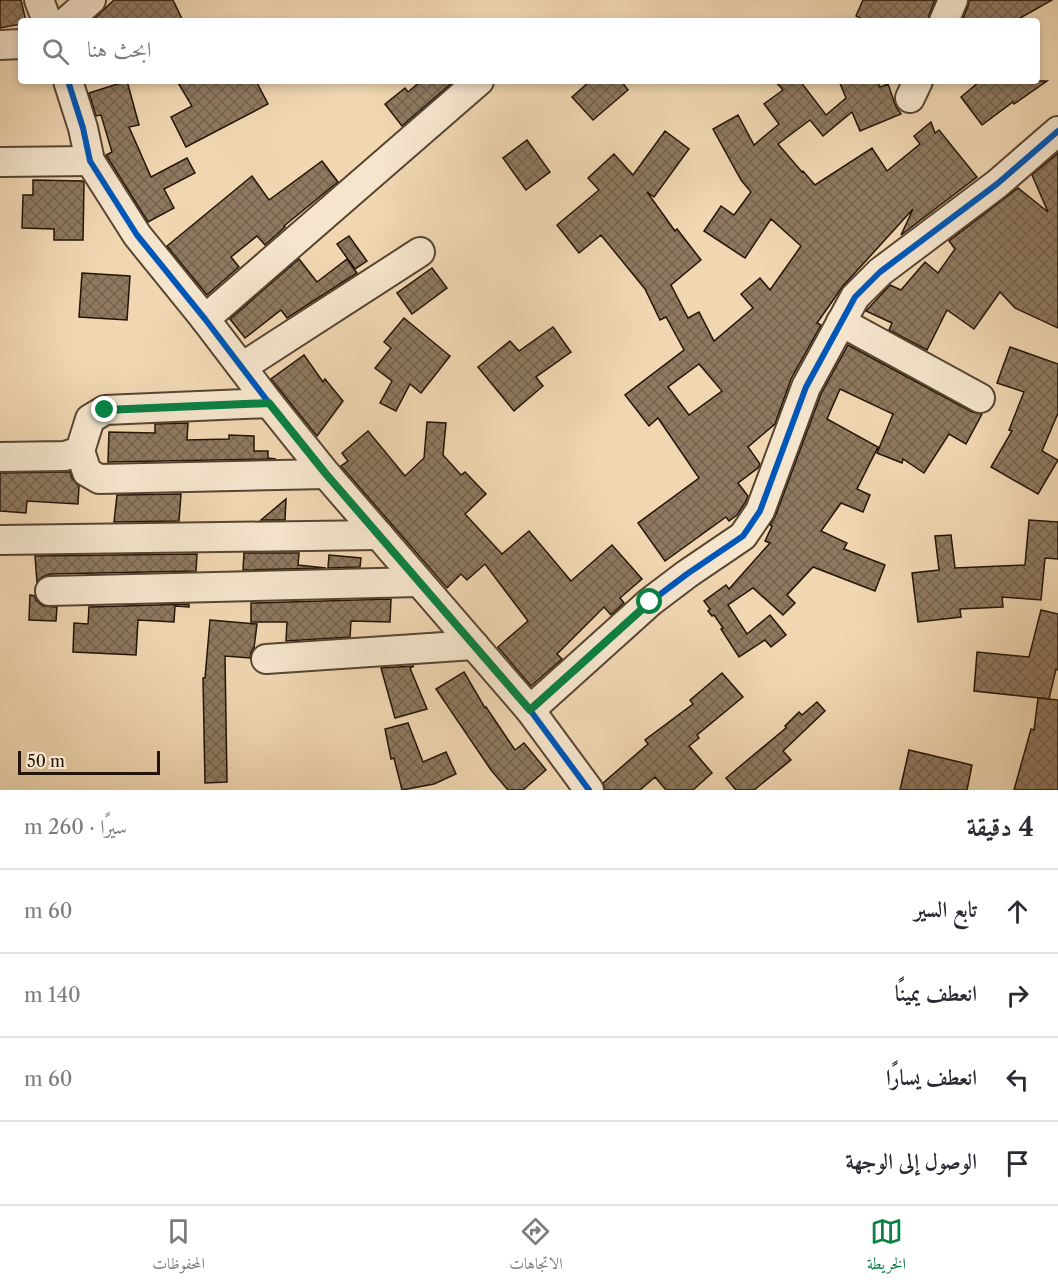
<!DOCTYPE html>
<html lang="ar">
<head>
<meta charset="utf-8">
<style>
  body { margin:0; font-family:"Libre Caslon Text",Amiri,serif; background:#f2f2f3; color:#2b2b33; direction:rtl }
  .scale { position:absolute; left:18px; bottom:15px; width:142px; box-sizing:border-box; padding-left:6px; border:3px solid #241407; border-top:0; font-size:16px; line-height:21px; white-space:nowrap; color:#241407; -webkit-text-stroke:4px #f5e5cd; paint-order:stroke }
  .stop { position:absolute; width:18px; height:18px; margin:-14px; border:4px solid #0b8043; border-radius:50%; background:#fff }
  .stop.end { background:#0b8043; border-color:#fff; box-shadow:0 2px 6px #0008 }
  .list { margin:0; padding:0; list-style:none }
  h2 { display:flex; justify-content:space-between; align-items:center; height:78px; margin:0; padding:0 24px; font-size:26px }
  h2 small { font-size:20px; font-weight:400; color:#7c7c81 }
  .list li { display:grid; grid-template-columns:39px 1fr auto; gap:18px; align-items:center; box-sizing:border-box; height:84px; padding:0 24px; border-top:2px solid #e1e1e2 }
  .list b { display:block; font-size:22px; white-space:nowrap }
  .list em { font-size:20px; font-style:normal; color:#7c7c81 }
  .icon { flex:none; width:33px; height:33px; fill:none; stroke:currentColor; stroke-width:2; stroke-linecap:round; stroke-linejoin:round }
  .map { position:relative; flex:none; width:1058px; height:790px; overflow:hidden; direction:ltr }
  .search { position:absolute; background:#fff; box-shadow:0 3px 9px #0003; left:18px; right:18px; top:18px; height:66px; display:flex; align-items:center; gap:15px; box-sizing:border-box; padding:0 21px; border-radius:6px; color:#7c7c81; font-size:22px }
  .sheet { height:414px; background:#fff }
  nav { display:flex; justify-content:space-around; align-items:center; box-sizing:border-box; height:84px; border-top:2px solid #e1e1e2; background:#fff; font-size:16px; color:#7c7c81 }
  nav a { display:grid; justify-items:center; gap:3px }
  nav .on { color:#0b8043 }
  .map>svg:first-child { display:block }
</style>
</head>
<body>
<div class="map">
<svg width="1058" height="790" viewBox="0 0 1058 790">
  <defs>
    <pattern id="building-cross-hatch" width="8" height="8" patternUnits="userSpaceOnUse" patternTransform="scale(1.5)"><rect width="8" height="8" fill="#8e7960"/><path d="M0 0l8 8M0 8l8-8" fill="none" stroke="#74624d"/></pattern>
  </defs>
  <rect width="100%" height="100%" fill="#f0d7b2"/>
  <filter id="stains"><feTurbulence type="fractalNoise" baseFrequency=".00333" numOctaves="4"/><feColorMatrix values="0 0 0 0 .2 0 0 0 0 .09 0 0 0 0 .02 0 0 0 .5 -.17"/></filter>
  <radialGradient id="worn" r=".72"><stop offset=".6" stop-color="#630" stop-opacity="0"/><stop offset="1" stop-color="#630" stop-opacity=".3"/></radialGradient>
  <g fill="url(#building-cross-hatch)" stroke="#241407" stroke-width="1.5" fill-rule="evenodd">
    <polygon points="0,0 21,0 26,21 21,21 21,24 0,28"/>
    <polygon points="114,0 173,0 183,21 92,21"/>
    <polygon points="863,0 935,0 929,15 928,21 866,21 856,16"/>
    <polygon points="969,0 1052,0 1015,21 962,21 968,6"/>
    <polygon points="127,81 139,125 129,127 151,177 187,158 195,173 164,189 174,208 148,222 106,155 112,152 101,115 96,116 89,93"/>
    <polygon points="177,81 256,81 268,104 186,147 171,117 192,106"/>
    <polygon points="421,81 454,81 402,126 385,104 405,88 408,92"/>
    <polygon points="590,81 621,81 628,90 593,120 572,97"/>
    <path d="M775 81H800L826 115 846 98 839 81H877L880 87 888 84 896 107 901 114 860 131 852 112 823 136 810 120 778 144 802 172 803 171 815 185 872 148 887 171 920 144 914 136 931 122 935 133 939 130 977 177 901 235 913 209 843 286 817 323 821 325 791 379 775 424 748 447 760 464 758 468 738 483 748 496 745 503 737 515 729 521 726 517 665 561 638 523 699 478 658 418 649 426 625 395 684 350 666 317 660 320 645 289 601 235 579 253 557 225 599 190 588 178 614 154 633 175 665 131 689 149 654 197 647 192 675 231 677 229 701 260 671 285 688 318 699 312 714 341 753 308 741 294 760 278 770 290 801 246 771 219 745 258 704 231 721 206 734 215 751 192 741 180 713 129 738 115 754 145 779 124 764 104 783 90ZM699 364 722 391 689 415 668 387Z"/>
    <polygon points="980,81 1047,81 1014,104 1013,102 982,125 961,97"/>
    <polygon points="527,140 550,172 526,190 503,158"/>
    <polygon points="1058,153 1058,328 1015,308 1000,292 974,329 947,310 927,350 889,330 892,323 866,311 890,285 901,290 925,262 938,273 955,249 949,241 1018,188 1048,212 1032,175"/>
    <polygon points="322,161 338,182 284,226 285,227 265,245 257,236 231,257 239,267 207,295 167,246 252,176 269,200"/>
    <polygon points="33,180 83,181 84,183 83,240 54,240 54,229 22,228 23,195 33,195"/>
    <polygon points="349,236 367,261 355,269 337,244"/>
    <polygon points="299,259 317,282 347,259 357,273 287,318 281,310 245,338 230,319"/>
    <polygon points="432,268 447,288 412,314 397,293"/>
    <polygon points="82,273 130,276 127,320 79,317"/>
    <polygon points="404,318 450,356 421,393 410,384 396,411 380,403 392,381 375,368 391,348 384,342"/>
    <polygon points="553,327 571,352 536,377 543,386 514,411 478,367 510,341 519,351"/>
    <polygon points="848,345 972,412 982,414 966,444 949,434 924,473 903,459 902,463 877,453 893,414 840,389 827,419 878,447 857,489 870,495 863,512 841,503 821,531 847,543 844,549 885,565 875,591 813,567 787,595 795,603 783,615 753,588 728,605 747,634 770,615 786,635 771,647 765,640 739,657 721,629 723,628 714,615 712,616 708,611 710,609 704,601 726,585 729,589 770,543 765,541 772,526 770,525 775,517 821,394"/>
    <polygon points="1010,347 1058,364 1058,413 1042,451 1058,460 1038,494 991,467 1012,431 1009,430 1024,392 997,383"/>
    <polygon points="304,355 323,382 325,379 343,401 317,436 271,379"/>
    <polygon points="427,422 446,423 443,455 461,475 465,472 486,494 465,514 502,554 529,531 571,581 612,545 642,579 620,598 624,603 611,615 604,607 557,654 562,659 531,686 498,647 528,621 485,564 467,580 461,574 447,588 341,466 348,461 342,453 368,431 405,476 424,458"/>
    <polygon points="188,423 187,440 229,439 229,435 254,436 254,451 268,451 268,458 276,459 108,462 109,432 155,433 155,424"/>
    <polygon points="65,472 70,472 72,478 79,486 78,504 27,501 26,513 0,511 0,473"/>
    <polygon points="181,494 179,521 114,522 117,495"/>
    <polygon points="286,499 285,520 261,520"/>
    <polygon points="1029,520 1058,522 1058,559 1045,558 1041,600 1002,597 1003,607 960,609 961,617 918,622 912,573 939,570 935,536 951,535 955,568 1025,565"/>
    <polygon points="244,553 299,553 298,565 326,568 243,570"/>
    <polygon points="197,554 196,571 50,574 42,577 37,582 35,556"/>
    <polygon points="329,555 361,558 360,567 328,568"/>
    <polygon points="30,595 35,596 36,600 43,606 57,607 56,621 29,620"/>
    <polygon points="391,599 390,622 351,621 350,637 286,641 287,622 251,622 251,603"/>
    <polygon points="189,604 189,607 175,606 174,622 138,620 136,655 73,652 74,623 88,624 89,607"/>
    <polygon points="1041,610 1058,614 1058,670 1056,669 1049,699 974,691 977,652 1029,657"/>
    <polygon points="210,620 257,624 254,648 251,652 250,658 225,656 227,782 205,783 203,678 205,678"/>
    <polygon points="414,666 410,668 427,709 395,718 381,668"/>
    <polygon points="464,672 485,708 486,707 515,750 524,743 546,770 523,790 508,790 491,770 436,689"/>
    <polygon points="722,673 743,697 697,735 699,738 689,746 712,773 693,790 666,790 655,777 640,790 605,790 603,783 648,744 645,740 693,704 690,700"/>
    <polygon points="1038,698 1058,700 1058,790 1014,790 1031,729 1034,730"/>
    <polygon points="817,702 825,711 783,751 791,760 754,790 736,790 726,778 786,728 785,726 799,712 802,715"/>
    <polygon points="408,723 423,762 446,752 456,774 434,784 402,790 394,758 391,759 385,729"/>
    <polygon points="909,750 972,765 967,790 900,790"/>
  </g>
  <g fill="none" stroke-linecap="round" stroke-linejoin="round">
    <g stroke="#574532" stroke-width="32">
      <g id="minor">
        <polyline points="39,0 47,21"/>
        <polyline points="67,21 91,0"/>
        <polyline points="944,21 953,0"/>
        <polyline points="0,45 21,44"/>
        <polyline points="68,81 83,128 90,161 137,235 205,319 269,403 326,474 530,710 589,790"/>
        <polyline points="910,98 918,81"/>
        <polyline points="0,162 90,161"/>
        <polyline points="205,319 479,81"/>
        <polyline points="841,322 980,398"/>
        <polyline points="242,367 420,252"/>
        <polyline points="80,451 87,472 99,479 326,474"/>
        <polyline points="0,457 65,456 80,451 90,419 105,410 269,403"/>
        <polyline points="0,540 379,535"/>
        <polyline points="50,591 419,582"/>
        <polyline points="266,659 474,645"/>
        <polyline points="530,710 650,602 687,574 743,536 760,511 806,387 855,297 880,272 997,184 1058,131"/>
      </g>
    </g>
    <use href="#minor" stroke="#f5e5cd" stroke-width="28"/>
    <g stroke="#f5e5cd" stroke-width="10">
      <g id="cycleway">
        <polyline points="68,81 83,128 90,161 137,235 205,319 269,403 326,474 530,710 589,790"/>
        <polyline points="530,710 650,602 687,574 743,536 760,511 806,387 855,297 880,272 997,184 1058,131"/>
      </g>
    </g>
    <use href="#cycleway" stroke="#0057b8" stroke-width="6"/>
  </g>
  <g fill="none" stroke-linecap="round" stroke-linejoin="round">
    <polyline stroke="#0b8043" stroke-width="8" points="105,410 269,403 326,474 530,710 650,602"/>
  </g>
  <rect width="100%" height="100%" filter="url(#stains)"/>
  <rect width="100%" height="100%" fill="url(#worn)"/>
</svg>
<div class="scale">50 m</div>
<div class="stop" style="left:650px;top:602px"></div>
<div class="stop end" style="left:105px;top:410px"></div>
<div class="search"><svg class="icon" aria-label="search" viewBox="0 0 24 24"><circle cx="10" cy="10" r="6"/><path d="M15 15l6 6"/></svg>ابحث هنا</div>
</div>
<section class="sheet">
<h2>4 دقيقة<small>سيرًا · 260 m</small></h2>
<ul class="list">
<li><svg class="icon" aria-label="ahead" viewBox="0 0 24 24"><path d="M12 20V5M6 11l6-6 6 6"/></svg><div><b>تابع السير</b></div><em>60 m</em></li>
<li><svg class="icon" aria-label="right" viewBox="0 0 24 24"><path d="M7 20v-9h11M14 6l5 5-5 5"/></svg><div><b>انعطف يمينًا</b></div><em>140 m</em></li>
<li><svg class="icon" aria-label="left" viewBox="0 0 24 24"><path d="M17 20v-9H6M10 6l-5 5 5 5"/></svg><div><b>انعطف يسارًا</b></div><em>60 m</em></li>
<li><svg class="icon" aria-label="arrive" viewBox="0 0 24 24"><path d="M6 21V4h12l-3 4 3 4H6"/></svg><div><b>الوصول إلى الوجهة</b></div></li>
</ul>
</section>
<nav>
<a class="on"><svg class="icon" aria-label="map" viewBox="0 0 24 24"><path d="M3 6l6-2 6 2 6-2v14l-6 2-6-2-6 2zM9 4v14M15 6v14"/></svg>الخريطة</a>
<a><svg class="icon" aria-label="directions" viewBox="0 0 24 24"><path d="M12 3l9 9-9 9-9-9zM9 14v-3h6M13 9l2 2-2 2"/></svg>الاتجاهات</a>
<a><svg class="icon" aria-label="saved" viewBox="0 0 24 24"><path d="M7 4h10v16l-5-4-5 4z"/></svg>المحفوظات</a>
</nav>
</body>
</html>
